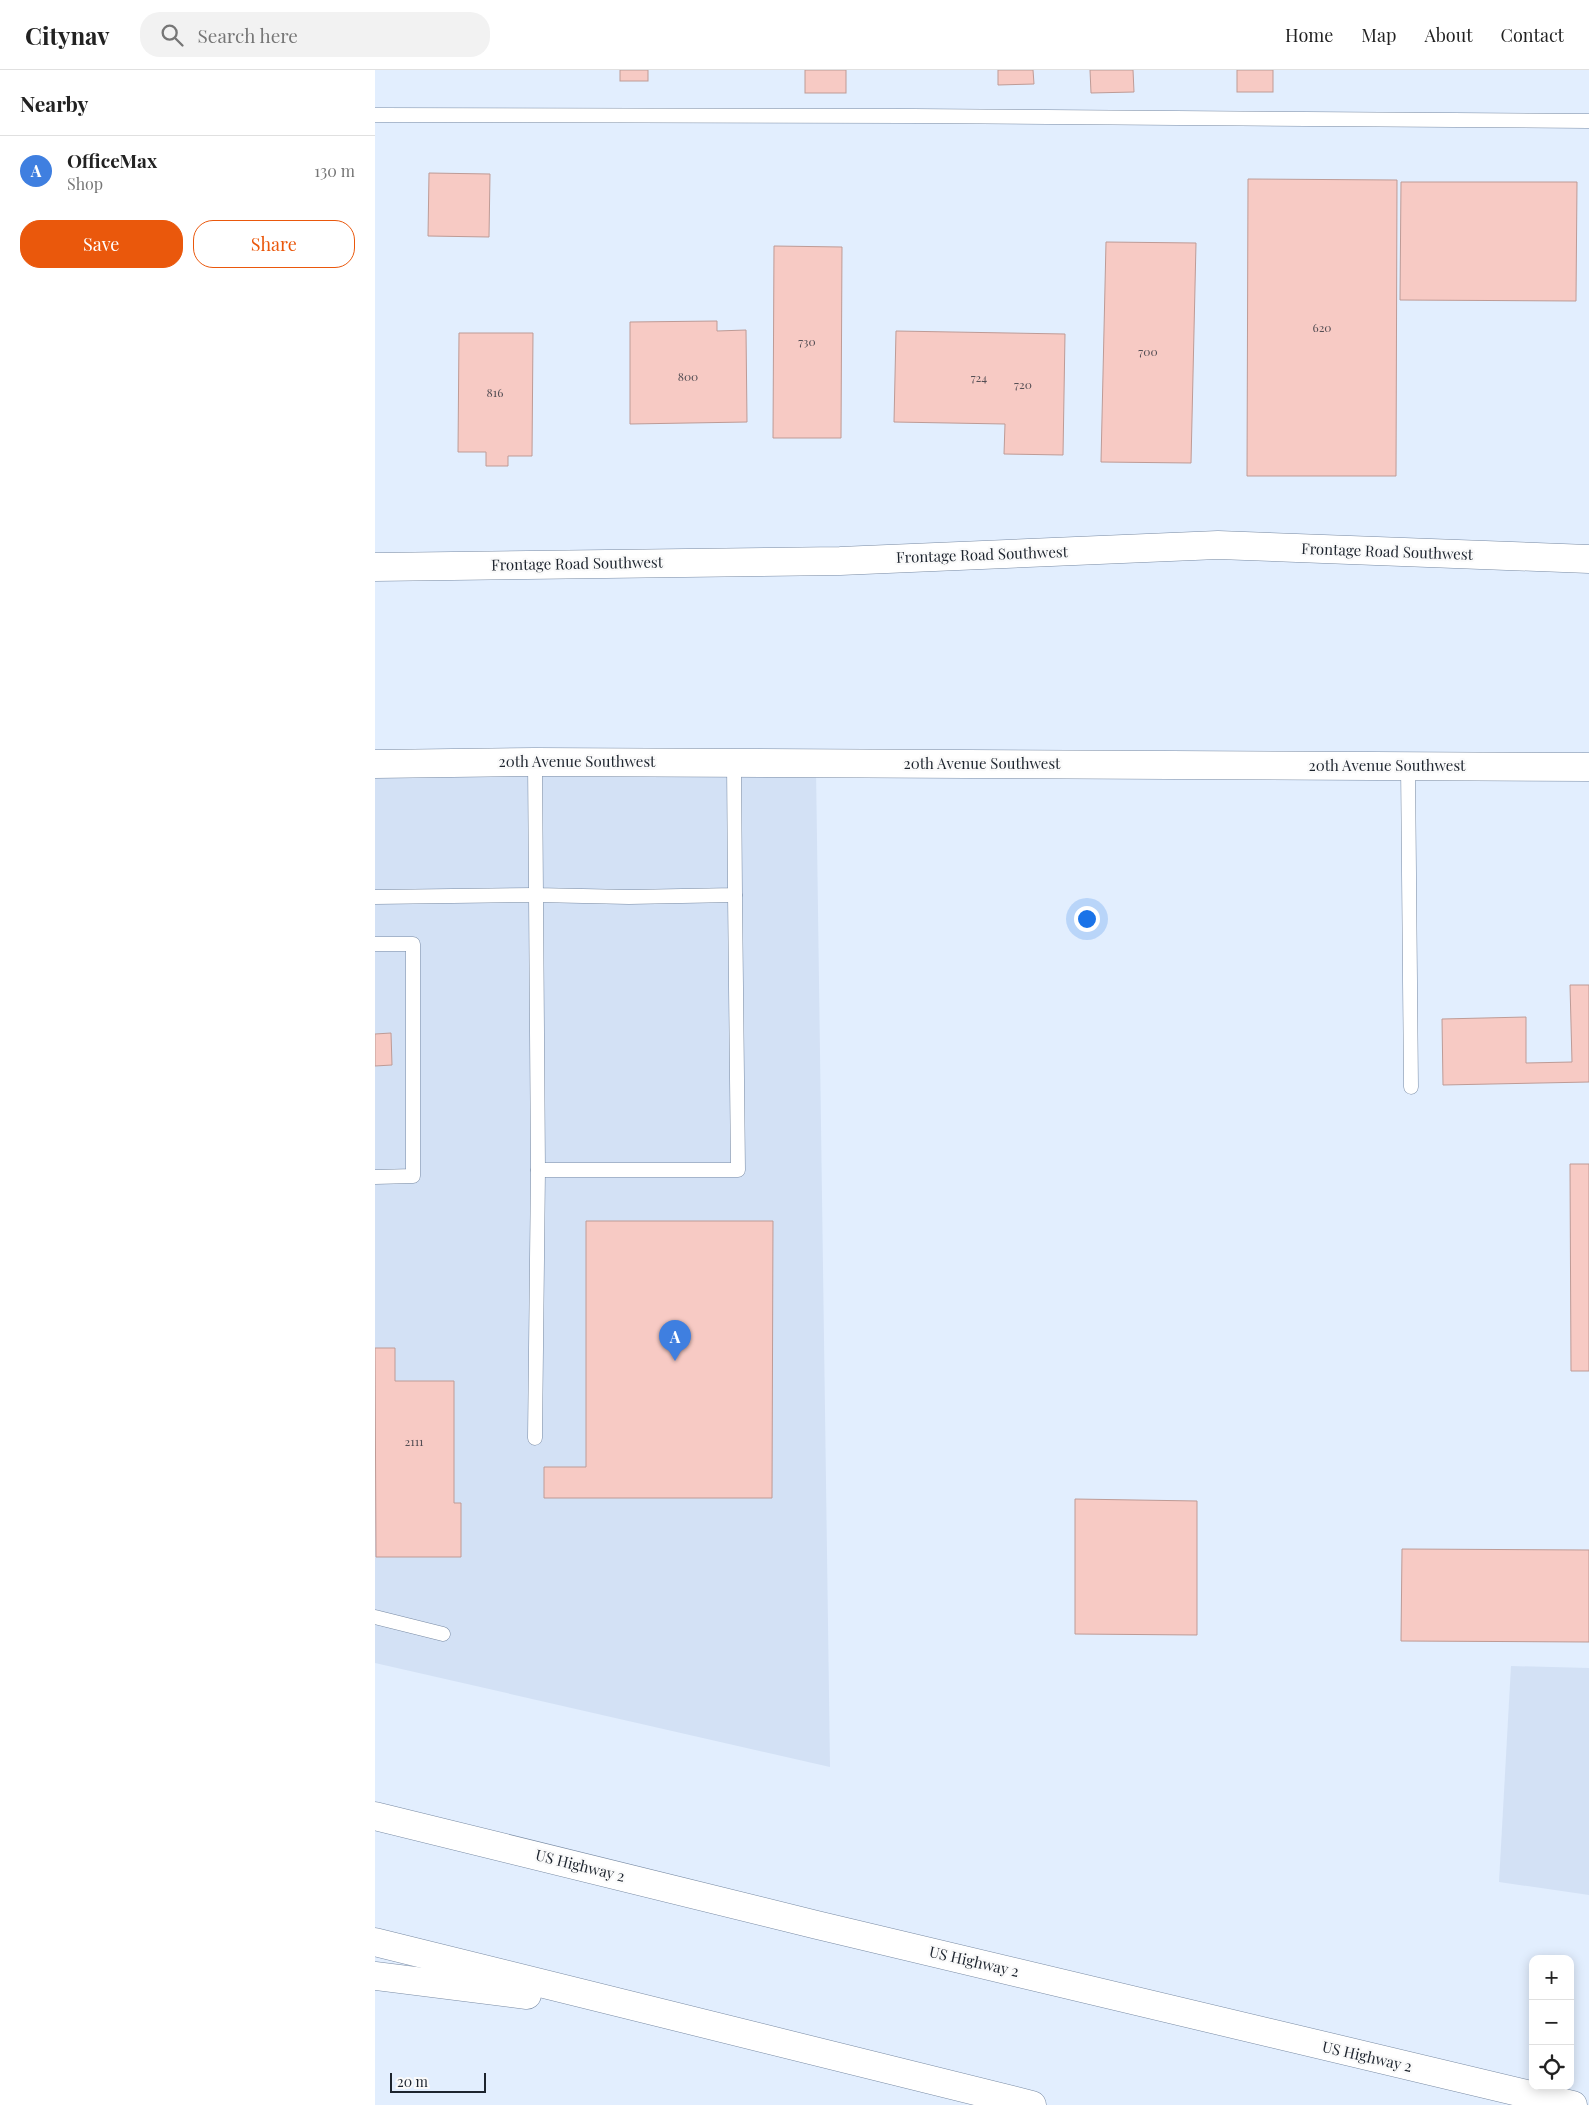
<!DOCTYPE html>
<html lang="en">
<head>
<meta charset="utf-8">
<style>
  body { margin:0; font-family:"Playfair Display",serif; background:#f2f2f2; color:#222 }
  .controls { position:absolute; right:15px; bottom:15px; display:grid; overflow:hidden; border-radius:10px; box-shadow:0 2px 12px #0003 }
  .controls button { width:45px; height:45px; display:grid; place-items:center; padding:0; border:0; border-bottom:1px solid #e0e0e0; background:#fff; color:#222; font:25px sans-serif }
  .scale { position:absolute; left:15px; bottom:12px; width:96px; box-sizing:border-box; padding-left:5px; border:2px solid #1d242e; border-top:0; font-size:14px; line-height:18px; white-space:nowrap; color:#1d242e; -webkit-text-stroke:4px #fafafa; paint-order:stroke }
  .you { position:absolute; left:711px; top:848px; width:18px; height:18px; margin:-12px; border:4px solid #fff; border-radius:50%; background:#1a73e8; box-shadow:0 0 0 8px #1a73e833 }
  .badge { display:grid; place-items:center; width:32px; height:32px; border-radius:50%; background:#ea580c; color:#fff; font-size:16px; font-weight:700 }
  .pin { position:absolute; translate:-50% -41px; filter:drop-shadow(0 1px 2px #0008) }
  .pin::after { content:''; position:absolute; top:26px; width:18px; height:15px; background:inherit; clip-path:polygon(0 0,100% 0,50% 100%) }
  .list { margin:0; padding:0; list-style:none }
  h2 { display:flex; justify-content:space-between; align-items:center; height:65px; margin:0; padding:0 20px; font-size:21px }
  h2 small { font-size:16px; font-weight:400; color:#767676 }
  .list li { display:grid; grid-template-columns:32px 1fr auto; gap:15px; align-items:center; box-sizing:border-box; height:70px; padding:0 20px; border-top:1px solid #e0e0e0 }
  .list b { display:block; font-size:19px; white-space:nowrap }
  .list p { margin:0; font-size:16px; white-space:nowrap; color:#767676 }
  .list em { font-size:16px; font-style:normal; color:#767676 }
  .actions { display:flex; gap:10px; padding:15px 20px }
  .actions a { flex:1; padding:11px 0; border:1px solid #ea580c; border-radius:20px; text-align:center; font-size:18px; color:#ea580c }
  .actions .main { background:#ea580c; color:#fff }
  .icon { flex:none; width:28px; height:28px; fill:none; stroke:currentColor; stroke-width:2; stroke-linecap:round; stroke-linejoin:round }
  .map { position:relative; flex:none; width:1214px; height:2035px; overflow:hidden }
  header { display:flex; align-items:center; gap:30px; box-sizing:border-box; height:70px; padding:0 25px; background:#fff; border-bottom:1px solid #e0e0e0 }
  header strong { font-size:24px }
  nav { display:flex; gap:28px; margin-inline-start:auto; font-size:18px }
  .search { width:350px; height:45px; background:#f2f2f2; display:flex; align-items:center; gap:12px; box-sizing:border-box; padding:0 18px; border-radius:20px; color:#767676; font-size:19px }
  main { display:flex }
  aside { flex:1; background:#fff }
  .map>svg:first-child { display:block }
</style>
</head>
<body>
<header>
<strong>Citynav</strong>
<div class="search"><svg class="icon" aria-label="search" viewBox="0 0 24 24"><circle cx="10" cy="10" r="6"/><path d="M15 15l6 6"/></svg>Search here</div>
<nav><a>Home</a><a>Map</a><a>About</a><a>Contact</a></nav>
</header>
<main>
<aside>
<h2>Nearby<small></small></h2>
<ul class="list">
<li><span class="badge" style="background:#3f7fe0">A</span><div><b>OfficeMax</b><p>Shop</p></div><em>130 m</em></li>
</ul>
<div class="actions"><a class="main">Save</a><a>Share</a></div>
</aside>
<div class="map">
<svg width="1214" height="2035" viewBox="0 0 1214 2035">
  <rect width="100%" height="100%" fill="#e2eefe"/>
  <g fill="#d3e1f5">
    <polygon points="0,695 441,698 455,1697 0,1593"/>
    <polygon points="1136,1596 1214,1598 1214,1825 1124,1812"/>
  </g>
  <g fill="#f7cac4" stroke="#be9b96">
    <rect x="245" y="0" width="28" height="11"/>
    <rect x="430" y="0" width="41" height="23"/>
    <polygon points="623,0 658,0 659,14 623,15"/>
    <polygon points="715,0 758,0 759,22 716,23"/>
    <rect x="862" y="0" width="36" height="22"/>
    <polygon points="54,103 115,104 114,167 53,166"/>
    <polygon points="873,109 1022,110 1021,406 872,406"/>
    <polygon points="1026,112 1202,112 1201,231 1025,230"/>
    <polygon points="731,172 821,173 816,393 726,392"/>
    <polygon points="399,176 467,177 466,368 398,368"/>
    <polygon points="342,251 342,261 371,260 372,352 255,354 255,252"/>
    <polygon points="521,261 690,264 688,385 629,384 630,354 519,352"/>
    <polygon points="84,263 158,263 157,386 133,386 133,396 111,396 111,382 83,382"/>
    <polygon points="1195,915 1214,915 1214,1012 1068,1015 1067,949 1151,947 1151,993 1197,992"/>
    <polygon points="16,963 17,995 0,996 0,964"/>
    <polygon points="1195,1094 1214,1094 1214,1301 1196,1301"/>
    <polygon points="211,1151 398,1151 397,1428 169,1428 169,1397 211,1397"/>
    <polygon points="0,1278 20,1278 20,1311 79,1311 79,1433 86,1433 86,1487 1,1487"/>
    <polygon points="700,1429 822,1431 822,1565 700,1564"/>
    <polygon points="1027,1479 1214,1480 1214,1572 1026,1571"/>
  </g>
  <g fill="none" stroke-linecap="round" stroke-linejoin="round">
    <g stroke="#788aa3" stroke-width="15">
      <g id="service">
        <polyline points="0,45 537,46 1214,51"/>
        <polyline points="160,692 161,825 254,827 360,825 359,693"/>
        <polyline points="1033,696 1036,1017"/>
        <polyline points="0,827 161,825 163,1100 160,1368"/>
        <polyline points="0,874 38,874 38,1106 0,1107"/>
        <polyline points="163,1100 363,1100 360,825"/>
        <polyline points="0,1547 68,1564"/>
      </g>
    </g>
    <g stroke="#788aa3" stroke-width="29">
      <polyline id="minor" points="0,497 465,491 843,475 1214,489"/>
    </g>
    <g stroke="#788aa3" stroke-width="29">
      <polyline id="tertiary" points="0,694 160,692 1214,697"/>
    </g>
    <g stroke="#788aa3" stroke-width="29">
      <g id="motorway">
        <polyline points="0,1746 442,1855 1198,2035"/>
        <polyline points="0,1872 657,2035"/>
        <polyline points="0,1906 152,1925"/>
      </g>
    </g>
    <use href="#service" stroke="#fff" stroke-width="14"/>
    <use href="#minor" stroke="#fff" stroke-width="28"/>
    <use href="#tertiary" stroke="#fff" stroke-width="28"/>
    <use href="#motorway" stroke="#fff" stroke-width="28"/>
  </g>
  <g text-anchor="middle" stroke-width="4.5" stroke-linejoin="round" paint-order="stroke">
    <g font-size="12" fill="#544e54">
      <text x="947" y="262">620</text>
      <text x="432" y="276">730</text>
      <text x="773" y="286">700</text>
      <text x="313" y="311">800</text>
      <text x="604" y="312">724</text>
      <text x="648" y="319">720</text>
      <text x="120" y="327">816</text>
      <text x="39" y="1376">2111</text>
    </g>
    <g font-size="15" fill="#1d242e" stroke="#fafafa">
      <text transform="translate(1012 482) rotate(2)" y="5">Frontage Road Southwest</text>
      <text transform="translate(607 485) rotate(-2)" y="5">Frontage Road Southwest</text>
      <text transform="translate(202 494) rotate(-1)" y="5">Frontage Road Southwest</text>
      <text x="202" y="697">20th Avenue Southwest</text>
      <text x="607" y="699">20th Avenue Southwest</text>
      <text x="1012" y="701">20th Avenue Southwest</text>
      <text transform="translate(205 1796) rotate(14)" y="5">US Highway 2</text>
      <text transform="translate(599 1892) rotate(13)" y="5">US Highway 2</text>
      <text transform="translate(992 1987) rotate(13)" y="5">US Highway 2</text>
    </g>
  </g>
</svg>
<div class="controls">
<button>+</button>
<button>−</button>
<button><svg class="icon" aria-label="locate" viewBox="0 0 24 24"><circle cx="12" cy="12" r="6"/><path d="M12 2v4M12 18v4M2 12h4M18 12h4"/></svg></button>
</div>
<div class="scale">20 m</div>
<div class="you"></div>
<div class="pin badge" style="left:300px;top:1291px;background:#3f7fe0">A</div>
</div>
</main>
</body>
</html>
